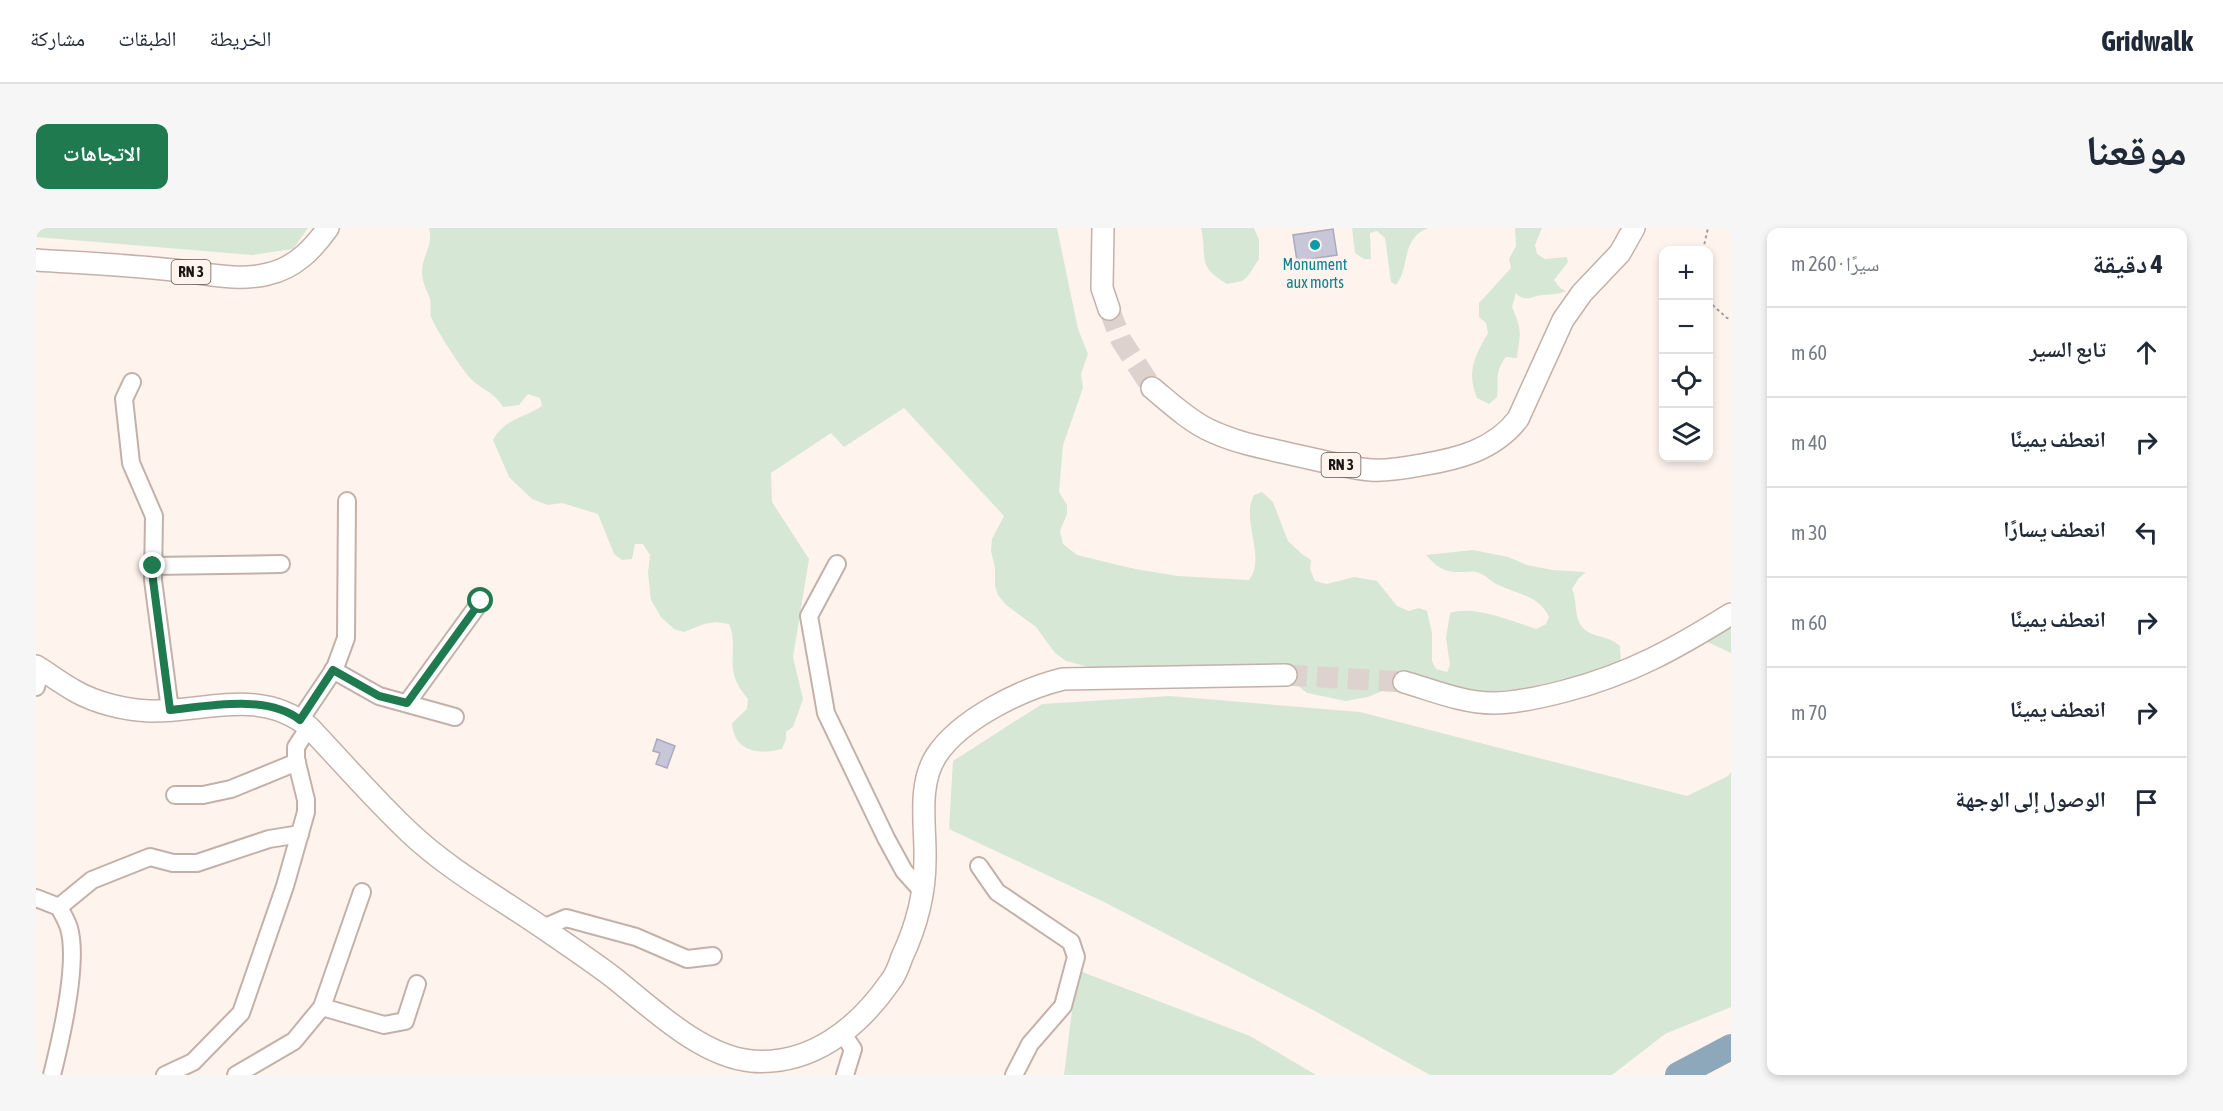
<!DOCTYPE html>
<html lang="ar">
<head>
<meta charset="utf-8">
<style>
  body { margin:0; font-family:"Asap Condensed","Noto Naskh Arabic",sans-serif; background:#f6f6f7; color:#1f2937; direction:rtl }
  .controls { position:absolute; right:18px; top:18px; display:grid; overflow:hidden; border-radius:12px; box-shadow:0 3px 9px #0003 }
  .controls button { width:54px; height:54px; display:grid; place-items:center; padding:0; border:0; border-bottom:2px solid #e0e1e3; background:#fff; color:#1f2937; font:30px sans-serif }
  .stop { position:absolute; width:18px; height:18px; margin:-14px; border:4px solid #207a4f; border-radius:50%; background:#fff }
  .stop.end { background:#207a4f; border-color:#fff; box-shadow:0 2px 6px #0008 }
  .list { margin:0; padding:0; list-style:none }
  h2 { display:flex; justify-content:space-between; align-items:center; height:78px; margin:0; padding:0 24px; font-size:26px }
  h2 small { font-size:20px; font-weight:400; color:#747a83 }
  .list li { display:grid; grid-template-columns:39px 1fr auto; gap:18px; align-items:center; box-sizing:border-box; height:90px; padding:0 24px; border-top:2px solid #e0e1e3 }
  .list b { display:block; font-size:22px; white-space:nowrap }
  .list em { font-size:20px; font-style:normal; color:#747a83 }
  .icon { flex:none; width:33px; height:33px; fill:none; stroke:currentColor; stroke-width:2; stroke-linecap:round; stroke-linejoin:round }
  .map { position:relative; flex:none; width:1695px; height:847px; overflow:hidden; direction:ltr; border-radius:12px }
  header { display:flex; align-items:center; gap:36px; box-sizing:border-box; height:84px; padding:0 30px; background:#fff; border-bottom:2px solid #e0e1e3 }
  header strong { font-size:28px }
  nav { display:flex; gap:33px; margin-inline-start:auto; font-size:21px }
  .intro { display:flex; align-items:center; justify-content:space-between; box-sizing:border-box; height:144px; padding:0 36px }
  h1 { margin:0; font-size:42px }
  .button { padding:15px 27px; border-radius:12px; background:#207a4f; color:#fff; font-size:21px; font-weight:700 }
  main { display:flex; gap:36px; padding:0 36px }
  aside { flex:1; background:#fff; border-radius:12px; box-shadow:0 3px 9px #0003 }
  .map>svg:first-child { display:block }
</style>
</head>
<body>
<header>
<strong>Gridwalk</strong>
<nav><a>الخريطة</a><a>الطبقات</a><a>مشاركة</a></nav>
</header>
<div class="intro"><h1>موقعنا</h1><a class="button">الاتجاهات</a></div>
<main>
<aside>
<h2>4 دقيقة<small>سيرًا · 260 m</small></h2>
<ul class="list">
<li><svg class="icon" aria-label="ahead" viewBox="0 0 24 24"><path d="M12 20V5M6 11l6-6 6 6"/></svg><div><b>تابع السير</b></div><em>60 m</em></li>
<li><svg class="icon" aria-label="right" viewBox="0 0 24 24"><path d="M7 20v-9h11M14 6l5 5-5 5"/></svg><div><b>انعطف يمينًا</b></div><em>40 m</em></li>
<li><svg class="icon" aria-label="left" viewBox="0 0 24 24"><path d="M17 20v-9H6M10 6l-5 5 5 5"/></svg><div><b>انعطف يسارًا</b></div><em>30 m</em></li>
<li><svg class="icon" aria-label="right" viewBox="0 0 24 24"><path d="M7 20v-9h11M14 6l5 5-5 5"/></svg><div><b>انعطف يمينًا</b></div><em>60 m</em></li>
<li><svg class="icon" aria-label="right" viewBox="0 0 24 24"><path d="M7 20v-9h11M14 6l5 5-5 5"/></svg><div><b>انعطف يمينًا</b></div><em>70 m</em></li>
<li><svg class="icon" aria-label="arrive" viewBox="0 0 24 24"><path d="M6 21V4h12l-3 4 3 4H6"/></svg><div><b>الوصول إلى الوجهة</b></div></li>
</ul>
</aside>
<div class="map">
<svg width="1695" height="847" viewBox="0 0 1695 847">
  <rect width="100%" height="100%" fill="#fff3ee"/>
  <g fill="#d6e7d5">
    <polygon points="0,0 272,0 257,21 216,27 0,9"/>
    <path d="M393 0H1021L1042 101 1052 126 1045 146 1047 160 1027 217 1023 264 1031 277V286L1024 303 1027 316 1041 327 1099 341 1142 348 1213 352C1231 328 1204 293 1218 267L1226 264 1237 274 1252 313 1266 326 1275 332 1274 341 1279 353 1291 356 1318 349 1341 353 1361 378 1373 383 1383 380 1391 383 1396 405V433L1400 441 1411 444 1414 437 1410 410 1414 385C1438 377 1476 393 1500 401L1510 396 1513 389C1503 367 1480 366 1460 356 1453 352 1449 346 1440 344 1436 343 1431 344 1426 344 1409 345 1402 340 1390 327L1437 322 1472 329 1491 337 1516 342 1550 344 1543 350 1536 361C1541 372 1538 382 1543 394 1551 411 1572 406 1584 418L1585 436 1551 446 1479 462 1438 464 1393 453 1368 454 1332 469 1310 473 1271 465 1261 457 1245 441 1235 437 1057 440 1030 433 1019 425 1000 399 970 377 962 367 959 358V340L955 323 956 311 968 288 868 180 808 219 795 205 735 245 736 274 773 331 757 429 767 471 757 499 750 504V511L746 521C723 527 698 524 696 495L711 481 712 471C705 463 698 452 697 441 695 425 700 411 693 396L680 394 668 396 648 404 638 401 625 389 615 372 612 345 614 327 607 316H599L596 331 586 332 578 326 562 286 526 275 512 277 496 271 473 249 457 212C468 191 488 190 506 178L504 170 492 166 483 177 467 179C459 165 447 162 436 152 428 145 399 100 395 89 394 84 395 77 394 71 391 62 386 55 386 44 386 27 398 17 393 0Z"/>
    <path d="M1165 0H1218L1223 12V31L1212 48 1206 53 1191 56C1159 37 1172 29 1165 0Z"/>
    <path d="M1316 0H1392C1364 12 1375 37 1360 57L1355 54 1349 10 1341 3 1334 5 1335 31H1328L1319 25Z"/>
    <path d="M1479 0H1506L1499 17 1501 26 1509 31 1531 29 1532 34 1518 52 1524 60 1530 63C1521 67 1516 66 1507 67 1495 68 1489 75 1480 65L1476 79C1487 104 1484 104 1481 130L1470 129C1458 144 1463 152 1461 169L1453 176 1441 170C1430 143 1439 128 1452 105L1450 95 1443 89V75L1475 40 1473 31 1480 18Z"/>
    <polygon points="1695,392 1695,425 1665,411"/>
    <polygon points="1134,468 1324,484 1651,568 1692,548 1695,544 1695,779 1629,806 1576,847 1394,847 1277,782 1066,673 913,601 917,533 1006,476"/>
    <polygon points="1041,742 1214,808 1280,847 1028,847"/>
  </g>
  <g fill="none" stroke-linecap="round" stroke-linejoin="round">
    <polyline stroke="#8ca8ba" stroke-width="26" points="1642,847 1695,819"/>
  </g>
  <g fill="#c8c7d9" stroke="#aaaaba" stroke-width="1.5">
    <polygon points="1297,1 1301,27 1261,33 1257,7"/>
    <polygon points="621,511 639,518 631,540 620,536 624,525 617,523"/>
  </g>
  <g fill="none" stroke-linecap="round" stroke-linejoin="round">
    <g stroke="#ddd2cd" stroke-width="21" stroke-dasharray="21 10" stroke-linecap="butt">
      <polyline points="1073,81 1085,112 1116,160"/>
      <polyline points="1250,447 1368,454"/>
    </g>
    <g stroke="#c3b1a9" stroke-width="20">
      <g id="minor">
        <polyline points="96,154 88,171 95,235 118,288 117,352 134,482"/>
        <polyline points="801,336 773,388 790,485 850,610 868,643 887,664"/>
        <polyline points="117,338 245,336"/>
        <polyline points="297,442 343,468 419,489"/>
        <polyline points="0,459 5,441"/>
        <polyline points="371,475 445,373"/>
        <polyline points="264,492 299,440 310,410 311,273"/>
        <polyline points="139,567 167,567 195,561 261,534"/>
        <polyline points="943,638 961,664 1035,714 1040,729 1027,778 994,816 978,847"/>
        <path d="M0 670 23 679C26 685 31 693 33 700 43 735 25 811 16 847"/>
        <polyline points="23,679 56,652 114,629 137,635 161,635 233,611 264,606"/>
        <polyline points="507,700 530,690 600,709 651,731 677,728"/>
        <polyline points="286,779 348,797 369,793 381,756"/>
        <polyline points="807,806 817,821 809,847"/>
        <polyline points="129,847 157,834 205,785 249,658 270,584 270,572 260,531 260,519 273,499"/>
        <polyline points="200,847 258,813 286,779 326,664"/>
      </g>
    </g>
    <g stroke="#c3b1a9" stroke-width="24">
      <g id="major">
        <polyline points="1067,0 1066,60 1073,81"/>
        <path d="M0 32C46 35 91 37 137 42 169 45 200 54 232 46 259 40 277 21 292 0"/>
        <path d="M1116 160C1133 174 1151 191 1171 201 1199 215 1229 220 1259 227 1284 232 1310 240 1335 242 1352 243 1369 240 1385 237 1422 231 1458 222 1482 191L1527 92 1546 65 1584 25 1598 0"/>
        <path d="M0 438C13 446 25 455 39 463 60 475 89 482 114 483 169 484 224 459 273 499 306 534 338 571 373 604 414 643 464 670 510 702 533 718 556 733 578 750 617 781 665 828 715 833 775 838 822 800 854 754 860 747 863 738 866 729 881 697 889 667 889 632 890 599 881 558 900 528 924 491 986 461 1027 451L1250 447"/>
        <path d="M1368 454C1396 462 1427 475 1457 475 1481 475 1506 469 1529 463 1594 446 1639 421 1695 386"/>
      </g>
    </g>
    <g stroke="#a69c98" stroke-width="2" stroke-dasharray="3 3" stroke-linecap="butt">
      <polyline points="1667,22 1672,0"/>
      <polyline points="1672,73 1691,90 1695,91"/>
    </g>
    <use href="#minor" stroke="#fff" stroke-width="16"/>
    <use href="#major" stroke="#fff" stroke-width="21"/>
  </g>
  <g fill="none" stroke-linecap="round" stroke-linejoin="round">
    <path stroke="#207a4f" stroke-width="8" d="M117 338V352L134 482C173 478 231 466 264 492L297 442 343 468 371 475 445 373"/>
  </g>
  <circle fill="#0f9aa8" stroke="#fff3ee" stroke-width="2" cx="1279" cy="17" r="6"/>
  <g text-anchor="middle" stroke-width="5" stroke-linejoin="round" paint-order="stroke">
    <g fill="#fff3ee" stroke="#5f5754" stroke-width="1.5">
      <rect x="135.5" y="32" width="39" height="24" rx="4.5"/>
      <rect x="1285.5" y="225" width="39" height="24" rx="4.5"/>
    </g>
    <g font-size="15" font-weight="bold" fill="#1b1412">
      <text x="155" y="49">RN 3</text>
      <text x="1305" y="242">RN 3</text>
    </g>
    <g font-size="16" fill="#0d838f" stroke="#fff3ee">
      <text x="1279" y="42">Monument<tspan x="1279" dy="18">aux morts</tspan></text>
    </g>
  </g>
</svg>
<div class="controls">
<button>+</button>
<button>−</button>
<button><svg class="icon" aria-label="locate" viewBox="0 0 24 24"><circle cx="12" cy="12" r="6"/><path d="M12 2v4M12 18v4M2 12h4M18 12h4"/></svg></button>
<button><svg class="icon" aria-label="layers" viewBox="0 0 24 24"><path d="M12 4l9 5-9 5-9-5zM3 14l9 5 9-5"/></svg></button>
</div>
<div class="stop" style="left:445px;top:373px"></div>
<div class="stop end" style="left:117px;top:338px"></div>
</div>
</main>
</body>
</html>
